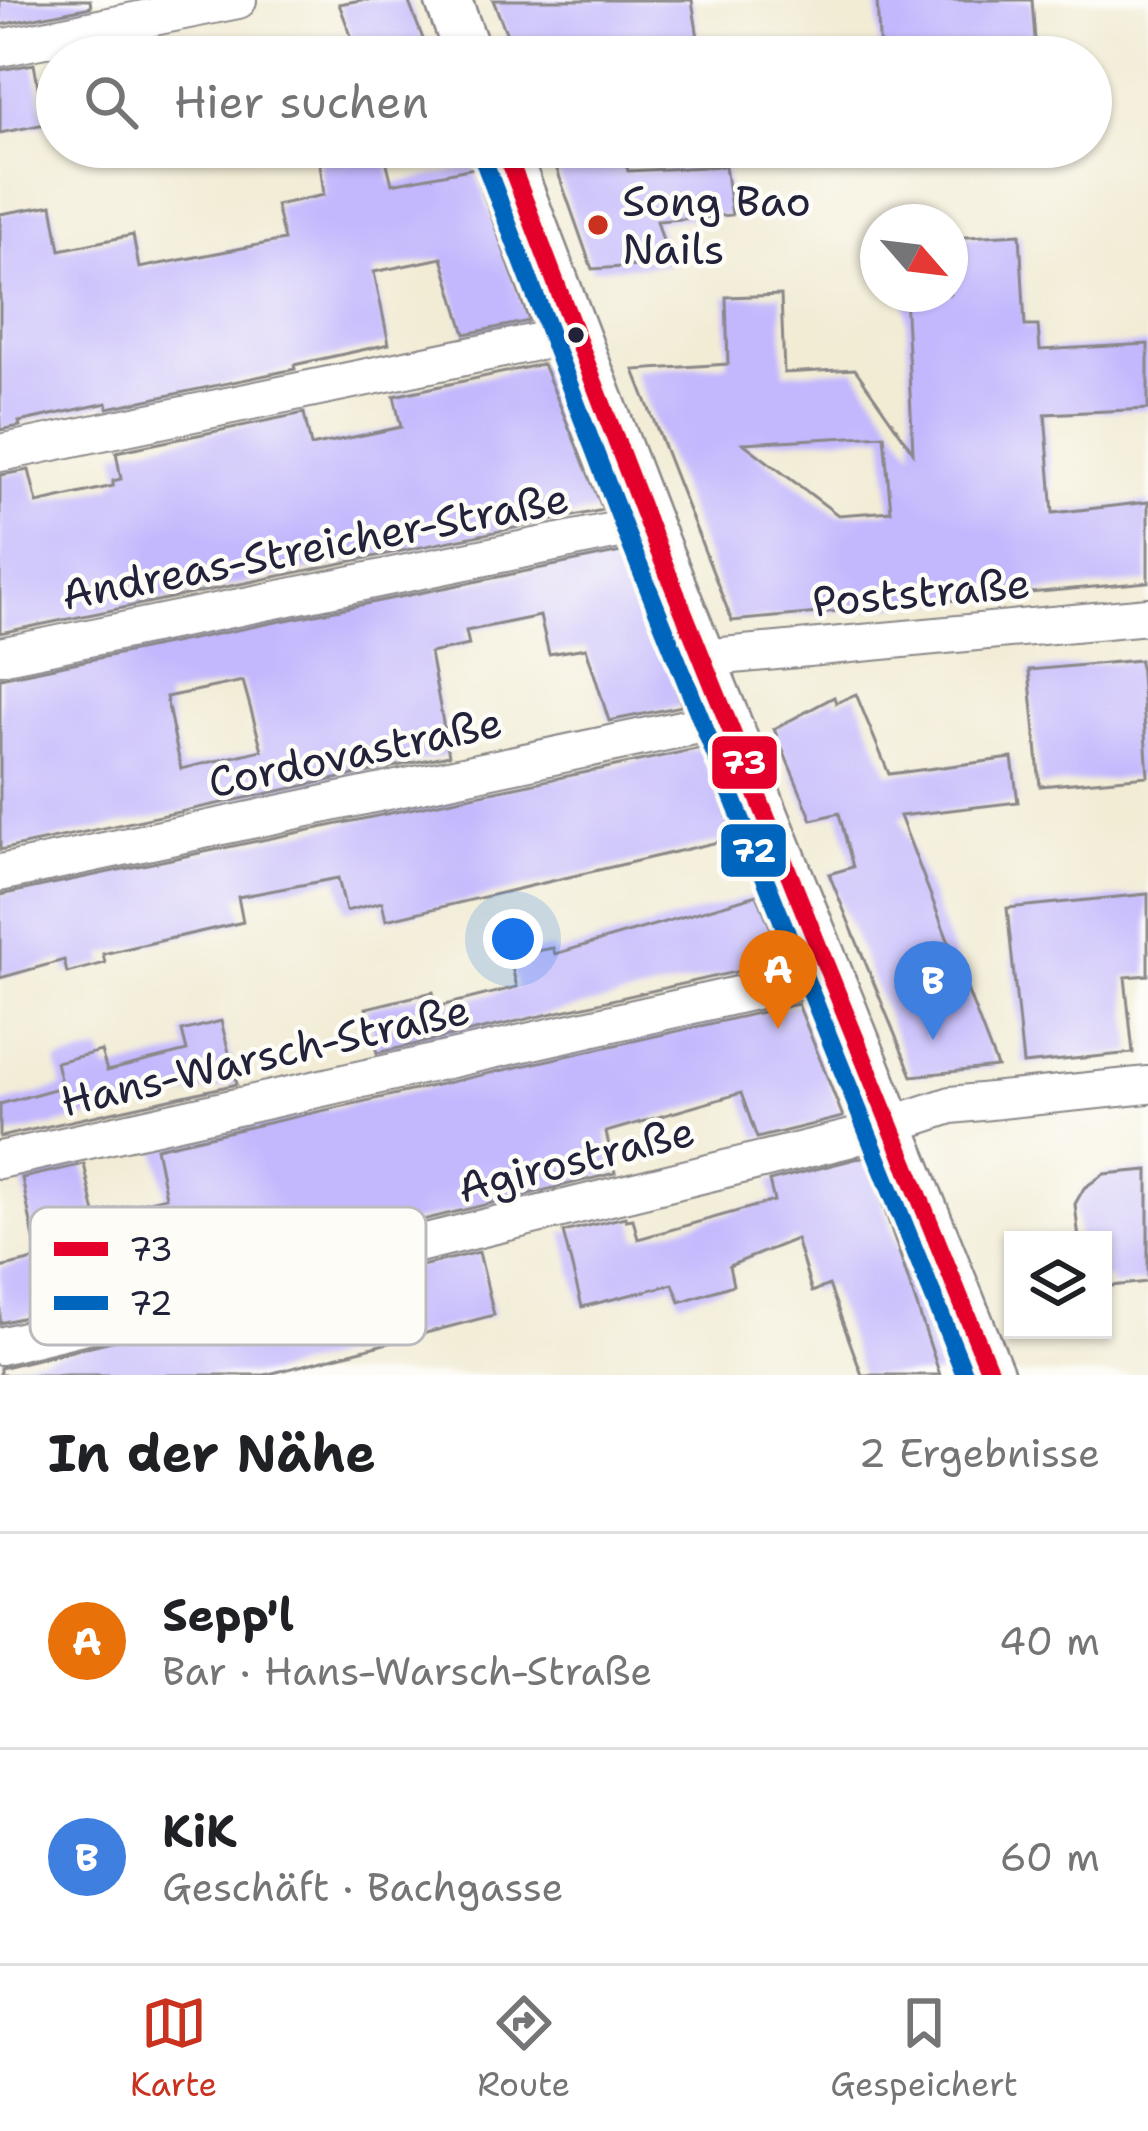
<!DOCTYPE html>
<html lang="de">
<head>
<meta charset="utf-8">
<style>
  body { margin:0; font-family:"Shantell Sans",sans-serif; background:#f6f6f6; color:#202124 }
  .controls { position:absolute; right:36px; bottom:36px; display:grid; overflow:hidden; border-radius:0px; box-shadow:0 3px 9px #0004 }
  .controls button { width:108px; height:108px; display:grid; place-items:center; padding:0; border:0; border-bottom:3px solid #e0e0e0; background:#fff; color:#202124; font:60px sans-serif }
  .compass { position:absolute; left:860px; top:204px; width:108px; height:108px; border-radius:50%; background:#fff; box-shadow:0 3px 9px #0004; rotate:118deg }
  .you { position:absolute; left:513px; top:939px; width:42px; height:42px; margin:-30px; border:9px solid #fff; border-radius:50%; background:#1a73e8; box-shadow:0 0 0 18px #1a73e833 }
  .badge { display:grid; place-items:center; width:78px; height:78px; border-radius:50%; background:#c8321e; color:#fff; font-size:39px; font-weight:700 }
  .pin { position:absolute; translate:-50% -99px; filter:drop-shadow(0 3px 6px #0008) }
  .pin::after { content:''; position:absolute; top:63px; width:42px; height:36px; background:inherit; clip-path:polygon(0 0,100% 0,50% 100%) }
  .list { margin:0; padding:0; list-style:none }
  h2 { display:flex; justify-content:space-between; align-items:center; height:156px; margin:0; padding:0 48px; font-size:51px }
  h2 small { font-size:39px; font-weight:400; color:#757577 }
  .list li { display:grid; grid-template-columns:78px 1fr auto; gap:36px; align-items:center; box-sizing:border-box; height:216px; padding:0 48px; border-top:3px solid #e0e0e0 }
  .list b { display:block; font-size:45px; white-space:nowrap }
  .list p { margin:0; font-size:39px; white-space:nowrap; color:#757577 }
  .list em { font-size:39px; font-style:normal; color:#757577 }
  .icon { flex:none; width:66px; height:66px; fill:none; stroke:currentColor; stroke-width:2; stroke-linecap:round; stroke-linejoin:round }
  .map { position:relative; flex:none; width:1148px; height:1375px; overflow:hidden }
  .search { position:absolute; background:#fff; box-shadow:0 3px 9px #0004; left:36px; right:36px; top:36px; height:132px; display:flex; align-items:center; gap:30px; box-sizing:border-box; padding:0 42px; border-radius:66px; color:#757577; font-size:45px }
  .sheet { height:588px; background:#fff }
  nav { display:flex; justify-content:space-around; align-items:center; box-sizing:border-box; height:168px; border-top:3px solid #e0e0e0; background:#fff; font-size:33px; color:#757577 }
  nav a { display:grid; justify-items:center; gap:6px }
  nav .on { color:#c8321e }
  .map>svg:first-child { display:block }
</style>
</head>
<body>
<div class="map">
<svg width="1148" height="1375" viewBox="0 0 1148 1375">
  <rect width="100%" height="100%" fill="#fdfcf7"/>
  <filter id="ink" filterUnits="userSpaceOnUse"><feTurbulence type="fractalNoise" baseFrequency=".00833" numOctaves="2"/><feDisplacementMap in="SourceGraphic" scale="24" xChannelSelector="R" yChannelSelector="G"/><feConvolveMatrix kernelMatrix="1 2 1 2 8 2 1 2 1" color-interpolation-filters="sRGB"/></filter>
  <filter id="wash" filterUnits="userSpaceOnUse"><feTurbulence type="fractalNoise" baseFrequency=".004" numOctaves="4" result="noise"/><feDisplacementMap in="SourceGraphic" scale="48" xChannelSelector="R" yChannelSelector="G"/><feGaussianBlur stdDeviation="2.7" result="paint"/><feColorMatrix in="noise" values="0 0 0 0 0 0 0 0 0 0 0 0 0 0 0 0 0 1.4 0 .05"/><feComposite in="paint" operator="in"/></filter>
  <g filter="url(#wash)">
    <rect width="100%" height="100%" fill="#f2ecd5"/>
    <g id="blocks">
      <g fill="#c3b7fd" fill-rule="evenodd">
        <polygon points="0,0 90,0 91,7 0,25"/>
        <polygon points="361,0 408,0 430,57 359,57 339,4"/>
        <polygon points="493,0 692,0 701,57 516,57"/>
        <polygon points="877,0 1032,0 1036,53 880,57"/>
        <polygon points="34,64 45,124 0,133 0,70"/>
        <polygon points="318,147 383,147 392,184 474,168 529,321 465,334 442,258 374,272 389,344 294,365 295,369 108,408 107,403 19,422 20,426 0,430 0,214 52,205 60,250 133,235 139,268 284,240 276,205 324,195"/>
        <polygon points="549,147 621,147 628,171 725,166 732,215 657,221 670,264 592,269"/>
        <path d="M1020 234 1025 326H1038L1040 350 1148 344V409L1045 414 1053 513 1148 502V582L732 621 634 370 728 364 726 297 781 295 784 373 855 369 913 452 905 294H950V238ZM884 435 891 511 838 515 743 443Z"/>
        <polygon points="543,364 603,510 0,633 0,475 29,470 37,503 113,486 113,481 121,479 116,452 304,413 311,446 401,427 394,396"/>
        <path d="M626 551 682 706 609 721 586 648 549 654 540 616 466 631 469 645 430 653 449 755 0 850V678ZM243 681 262 750 181 769 166 697Z"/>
        <polygon points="1140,660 1148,776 1040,786 1029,670"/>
        <polygon points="856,694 889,774 1012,758 1018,802 900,816 997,1067 912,1076 829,874 853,867 839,813 812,820 774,729 834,697 836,703"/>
        <polygon points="701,748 735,838 386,920 382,902 346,911 338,878 238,897 243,922 103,954 105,963 67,973 64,960 0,978 0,895"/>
        <polygon points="1148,894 1148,975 1125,977 1133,1053 1023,1064 1007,908"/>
        <polygon points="757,895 784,961 377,1053 366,1008 433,992 437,1007 517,987 509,956 553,948 555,954"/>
        <polygon points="798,1004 843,1117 757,1138 741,1093 606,1132 615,1173 0,1323 0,1268 38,1259 22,1178 84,1164 95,1214 166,1197 156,1148"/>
        <polygon points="221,1021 237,1084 0,1137 0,1104 62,1087 56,1062 101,1051 107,1071 187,1051 182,1031"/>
        <polygon points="867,1156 940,1375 862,1375 829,1285 812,1292 796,1239 729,1266 733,1285 680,1302 673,1284 582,1307 563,1232 625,1217 626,1220 633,1219 638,1239 774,1201 769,1181"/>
        <polygon points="1148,1170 1148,1282 1111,1286 1110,1278 1103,1279 1103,1240 1079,1240 1075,1204 1084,1188 1104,1174"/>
        <polygon points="479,1252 494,1315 358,1351 265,1375 0,1375 0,1368"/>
      </g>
    </g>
  </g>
  <g filter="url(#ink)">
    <use href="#blocks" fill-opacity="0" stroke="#8a8788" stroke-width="3"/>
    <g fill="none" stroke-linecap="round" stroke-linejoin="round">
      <g stroke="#8a8788" stroke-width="40">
        <g id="minor">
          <polyline points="0,48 238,0"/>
          <polyline points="0,453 575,334"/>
          <polyline points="0,656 648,524"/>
          <polyline points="702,658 1148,616"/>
          <polyline points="0,873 728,719"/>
          <polyline points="0,1160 831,974"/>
          <polyline points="0,1346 848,1139 951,1105 1148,1085"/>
        </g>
      </g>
      <g stroke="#8a8788" stroke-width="50">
        <g id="tertiary">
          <polyline points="448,0 469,57"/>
          <polyline points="504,147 648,524 991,1375"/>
        </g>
      </g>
      <use href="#minor" stroke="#fff" stroke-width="36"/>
      <use href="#tertiary" stroke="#fff" stroke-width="45"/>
      <g stroke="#fdfcf7" stroke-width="27">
        <polyline id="bus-1" points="504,147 648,524 991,1375"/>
      </g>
      <g stroke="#fdfcf7" stroke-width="27">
        <polyline id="bus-2" points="482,156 626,533 965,1375"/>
      </g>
      <use href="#bus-1" stroke="#e4002b" stroke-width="18"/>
      <use href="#bus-2" stroke="#0065bd" stroke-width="18"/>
    </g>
  </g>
  <circle fill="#c8321e" stroke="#fdfcf7" stroke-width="4.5" cx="598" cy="225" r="12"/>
  <circle fill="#22223b" stroke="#fdfcf7" stroke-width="4.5" cx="576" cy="335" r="10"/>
  <g text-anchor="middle" stroke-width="9" stroke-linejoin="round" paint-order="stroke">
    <g font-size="42" fill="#22223b" stroke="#fdfcf7" text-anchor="start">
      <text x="622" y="216">Song Bao<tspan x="622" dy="48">Nails</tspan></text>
    </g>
    <g font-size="42" fill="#22223b" stroke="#fdfcf7">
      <text transform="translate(315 546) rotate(-11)" y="15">Andreas-Streicher-Straße</text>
      <text transform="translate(921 592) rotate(-5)" y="15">Poststraße</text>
      <text transform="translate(355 752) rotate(-12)" y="15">Cordovastraße</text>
      <text transform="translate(265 1055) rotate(-13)" y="15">Hans-Warsch-Straße</text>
      <text transform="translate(576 1159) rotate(-14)" y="15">Agirostraße</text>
    </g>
  </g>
  <rect x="30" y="1207" width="396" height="138" rx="18" fill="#fdfcf7" stroke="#bbbbbf" stroke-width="3"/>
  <rect x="54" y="1242" width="54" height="14" fill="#e4002b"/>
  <rect x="54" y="1296" width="54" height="14" fill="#0065bd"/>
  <g font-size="33" fill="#22223b">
    <text x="129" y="1261">73</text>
    <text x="129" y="1315">72</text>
  </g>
  <g stroke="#fdfcf7" stroke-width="4.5">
    <rect x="710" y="734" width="69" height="57" rx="12" fill="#e4002b"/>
    <rect x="719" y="822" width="69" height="57" rx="12" fill="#0065bd"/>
  </g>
  <g font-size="33" text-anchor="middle" font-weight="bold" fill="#fff">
    <text x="744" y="774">73</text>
    <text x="754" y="862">72</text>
  </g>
</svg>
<div class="controls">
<button><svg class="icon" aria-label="layers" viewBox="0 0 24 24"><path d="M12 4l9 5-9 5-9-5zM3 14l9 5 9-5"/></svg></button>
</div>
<svg class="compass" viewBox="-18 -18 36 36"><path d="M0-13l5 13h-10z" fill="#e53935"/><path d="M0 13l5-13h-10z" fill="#757577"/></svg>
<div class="you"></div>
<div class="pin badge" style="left:778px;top:1029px;background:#e8710a">A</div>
<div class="pin badge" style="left:933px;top:1040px;background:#3f7fe0">B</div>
<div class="search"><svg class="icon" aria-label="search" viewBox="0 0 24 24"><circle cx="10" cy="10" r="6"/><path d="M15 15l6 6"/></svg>Hier suchen</div>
</div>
<section class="sheet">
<h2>In der Nähe<small>2 Ergebnisse</small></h2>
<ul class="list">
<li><span class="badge" style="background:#e8710a">A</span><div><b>Sepp'l</b><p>Bar · Hans-Warsch-Straße</p></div><em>40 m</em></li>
<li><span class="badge" style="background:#3f7fe0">B</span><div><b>KiK</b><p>Geschäft · Bachgasse</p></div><em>60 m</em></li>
</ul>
</section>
<nav>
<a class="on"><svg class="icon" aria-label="map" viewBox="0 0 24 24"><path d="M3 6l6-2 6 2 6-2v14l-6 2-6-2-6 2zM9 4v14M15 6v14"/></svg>Karte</a>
<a><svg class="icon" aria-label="directions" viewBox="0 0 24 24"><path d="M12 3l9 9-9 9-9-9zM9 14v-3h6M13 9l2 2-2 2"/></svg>Route</a>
<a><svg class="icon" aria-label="saved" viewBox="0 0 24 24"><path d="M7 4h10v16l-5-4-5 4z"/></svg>Gespeichert</a>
</nav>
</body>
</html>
